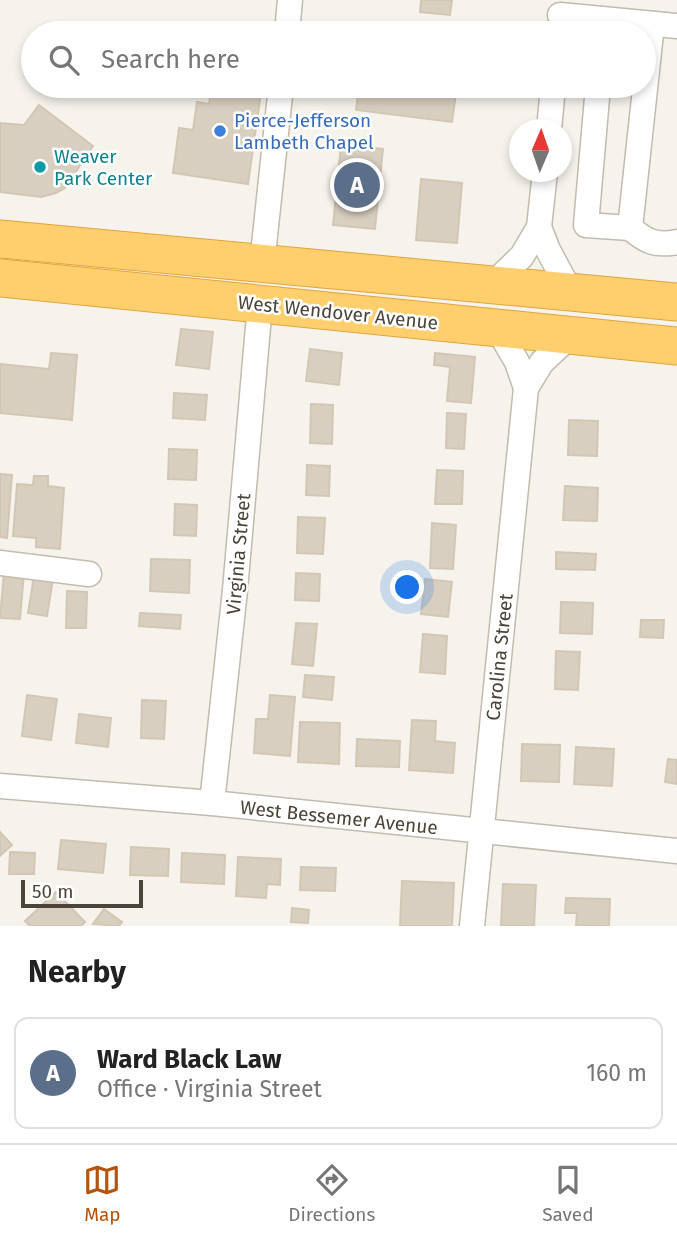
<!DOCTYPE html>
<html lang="en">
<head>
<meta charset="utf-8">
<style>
  body { margin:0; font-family:"Fira Sans",sans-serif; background:#f6f6f6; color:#222 }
  .compass { position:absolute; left:509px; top:119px; width:63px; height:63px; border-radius:50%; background:#fff; box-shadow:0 4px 10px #0003; rotate:2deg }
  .scale { position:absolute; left:21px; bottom:18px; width:122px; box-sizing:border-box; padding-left:7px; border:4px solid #4b4439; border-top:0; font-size:19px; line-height:24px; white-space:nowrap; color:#4b4439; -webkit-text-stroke:5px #fff; paint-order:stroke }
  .you { position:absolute; left:408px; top:588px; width:24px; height:24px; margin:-18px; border:5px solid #fff; border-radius:50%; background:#1a73e8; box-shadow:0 0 0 10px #1a73e833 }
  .badge { display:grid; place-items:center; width:46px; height:46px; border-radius:50%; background:#b45309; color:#fff; font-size:23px; font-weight:700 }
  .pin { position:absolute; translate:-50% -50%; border:4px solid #fff; box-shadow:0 2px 7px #0006 }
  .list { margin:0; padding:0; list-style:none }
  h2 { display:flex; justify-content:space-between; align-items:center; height:91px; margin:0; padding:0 28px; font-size:30px }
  h2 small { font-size:23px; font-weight:400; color:#767676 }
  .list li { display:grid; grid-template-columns:46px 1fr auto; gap:21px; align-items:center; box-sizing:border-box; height:112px; margin:0 14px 14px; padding:0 14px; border:2px solid #e0e0e0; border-radius:14px }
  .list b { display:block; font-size:26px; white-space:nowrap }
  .list p { margin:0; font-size:23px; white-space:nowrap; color:#767676 }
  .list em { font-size:23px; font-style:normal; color:#767676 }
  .icon { flex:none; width:38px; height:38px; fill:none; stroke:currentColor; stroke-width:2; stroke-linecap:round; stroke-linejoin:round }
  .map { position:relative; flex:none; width:677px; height:926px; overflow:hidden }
  .search { position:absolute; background:#fff; box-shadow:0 4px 10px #0003; left:21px; right:21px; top:21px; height:77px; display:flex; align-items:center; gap:18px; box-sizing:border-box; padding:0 24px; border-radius:38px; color:#767676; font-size:26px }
  .sheet { height:217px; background:#fff }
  nav { display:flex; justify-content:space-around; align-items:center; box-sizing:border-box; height:98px; border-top:2px solid #e0e0e0; background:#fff; font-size:19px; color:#767676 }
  nav a { display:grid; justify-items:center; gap:4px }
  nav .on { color:#b45309 }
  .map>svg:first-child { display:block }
</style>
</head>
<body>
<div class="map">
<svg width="677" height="926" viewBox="0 0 677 926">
  <rect width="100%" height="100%" fill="#f6f3ec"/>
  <g fill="#d8cfc1" stroke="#d3c7b4" stroke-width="2">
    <polygon points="421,0 452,0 450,15 420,12"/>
    <polygon points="212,86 262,86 248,184 173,173 179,128 193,130 197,102 209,104"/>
    <polygon points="359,86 457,86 452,122 356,110"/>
    <polygon points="39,105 93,146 65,188 56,193 41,197 0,192 0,123 24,125"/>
    <polygon points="341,145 383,149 375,229 333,225"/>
    <polygon points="421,179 462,183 457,243 416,240"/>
    <polygon points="181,329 213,332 209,369 176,365"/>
    <polygon points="310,349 342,353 339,385 306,381"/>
    <polygon points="51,353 77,355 72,420 0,413 0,364 49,369"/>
    <polygon points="435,353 475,357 471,403 447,401 450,367 434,365"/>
    <polygon points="174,393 207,395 205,420 173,418"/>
    <polygon points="311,404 333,405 332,444 310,443"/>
    <polygon points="447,413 466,414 464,449 446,448"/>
    <polygon points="569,420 598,421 597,456 568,455"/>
    <polygon points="169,449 197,450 196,480 168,479"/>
    <polygon points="307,465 330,466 329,496 306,495"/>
    <polygon points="437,470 463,471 462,504 435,504"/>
    <polygon points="0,474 12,475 7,538 0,537"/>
    <polygon points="34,476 48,476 48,486 64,488 60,549 36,547 36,538 13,536 17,484 33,485"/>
    <polygon points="565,486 598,488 597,521 563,520"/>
    <polygon points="175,504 197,505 196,536 174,535"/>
    <polygon points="298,517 325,518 323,554 297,553"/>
    <polygon points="432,523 456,525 453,569 430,568"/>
    <polygon points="556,552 596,554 595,570 556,569"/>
    <polygon points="151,559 190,560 189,593 150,591"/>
    <polygon points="4,572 24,573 20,619 0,618"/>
    <polygon points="296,573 320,574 319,601 295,600"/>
    <polygon points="34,576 53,579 47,616 28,613"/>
    <polygon points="425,579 452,582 448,617 421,614"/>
    <polygon points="67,591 87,592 86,628 66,628"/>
    <polygon points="561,602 593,603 592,634 560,633"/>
    <polygon points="140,613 181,615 180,629 139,626"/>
    <polygon points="641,620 664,620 663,638 640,637"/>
    <polygon points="296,623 317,624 313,666 292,664"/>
    <polygon points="423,634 447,636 445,674 420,672"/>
    <polygon points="556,651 580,652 578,690 555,689"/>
    <polygon points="305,675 334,677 332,700 303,697"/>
    <polygon points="27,695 57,699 51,740 22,736"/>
    <polygon points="270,695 295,697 290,756 254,753 256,719 268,719"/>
    <polygon points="142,700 166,701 164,739 141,738"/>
    <polygon points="79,714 111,718 108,747 76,743"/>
    <polygon points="412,720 436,721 435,741 455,743 453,773 409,770"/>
    <polygon points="300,722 340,723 339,764 298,762"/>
    <polygon points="357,739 400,741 399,767 356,766"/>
    <polygon points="522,744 560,745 559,782 521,781"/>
    <polygon points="576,747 614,749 612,786 574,784"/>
    <polygon points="668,759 677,760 677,784 665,782"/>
    <polygon points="0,832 12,845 0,856"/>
    <polygon points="61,840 106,844 103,873 58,869"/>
    <polygon points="131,847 169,849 168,876 130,875"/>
    <polygon points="10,852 35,853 34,874 9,874"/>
    <polygon points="182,853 225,855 224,884 181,882"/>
    <polygon points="238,857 281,859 280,885 267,884 266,898 236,896"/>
    <polygon points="301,867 336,868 335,891 300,890"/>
    <polygon points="402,881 454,883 452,926 400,926"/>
    <polygon points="503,884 536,885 534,926 501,925"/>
    <polygon points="56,892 85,922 81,926 30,926 25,921"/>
    <polygon points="566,898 610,899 609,926 576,925 577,913 565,913"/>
    <polygon points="292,908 309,910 308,923 291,922"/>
    <polygon points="104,909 122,922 119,926 93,924"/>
  </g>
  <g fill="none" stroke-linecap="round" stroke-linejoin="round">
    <g stroke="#c2bbae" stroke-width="27">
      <g id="minor">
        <polyline points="560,15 677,26"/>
        <polyline points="287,33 290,0"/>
        <polyline points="598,86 586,225 630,228 652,24"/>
        <polyline points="549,130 553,86"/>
        <polyline points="539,227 548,250 571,293"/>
        <path d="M630 228C647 242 655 246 677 242"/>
        <polyline points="262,264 281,86"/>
        <polyline points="492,285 522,256 539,227 545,172"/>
        <polyline points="497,328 517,362 526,388"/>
        <polyline points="0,563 89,574"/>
        <polyline points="0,786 212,803 677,851"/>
        <polyline points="212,803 235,590 260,304"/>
        <polyline points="472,926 526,388 542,362 571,335"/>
      </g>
    </g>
    <g stroke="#e0a43c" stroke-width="39">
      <g id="highway">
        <polyline points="0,239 677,302"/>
        <polyline points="0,278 677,346"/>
      </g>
    </g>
    <use href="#minor" stroke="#fff" stroke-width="24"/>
    <use href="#highway" stroke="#ffcf6e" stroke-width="37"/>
  </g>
  <circle fill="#3f7fe0" stroke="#fff" stroke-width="2.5" cx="220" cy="131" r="7"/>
  <circle fill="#0f9aa8" stroke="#fff" stroke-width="2.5" cx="40" cy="167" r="7"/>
  <g text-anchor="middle" stroke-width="5" stroke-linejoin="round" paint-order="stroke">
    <g font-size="19" fill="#366cbe" stroke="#fff" text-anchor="start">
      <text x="234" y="127">Pierce-Jefferson<tspan x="234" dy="22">Lambeth Chapel</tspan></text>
    </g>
    <g font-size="19" fill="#0d838f" stroke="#fff" text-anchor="start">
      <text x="54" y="163">Weaver<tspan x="54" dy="22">Park Center</tspan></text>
    </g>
    <g font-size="19" fill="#4b4439" stroke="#fff">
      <text transform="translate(338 312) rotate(6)" y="7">West Wendover Avenue</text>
      <text transform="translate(238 554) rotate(-85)" y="7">Virginia Street</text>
      <text transform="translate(499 657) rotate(-84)" y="7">Carolina Street</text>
      <text transform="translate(339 817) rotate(6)" y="7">West Bessemer Avenue</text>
    </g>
  </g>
</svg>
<svg class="compass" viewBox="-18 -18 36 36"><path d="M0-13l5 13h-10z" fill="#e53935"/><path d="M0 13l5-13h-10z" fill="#767676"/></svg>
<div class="scale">50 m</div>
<div class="you"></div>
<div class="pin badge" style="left:357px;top:185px;background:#5c6f8a">A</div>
<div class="search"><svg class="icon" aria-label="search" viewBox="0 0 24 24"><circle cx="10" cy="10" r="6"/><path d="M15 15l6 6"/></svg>Search here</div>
</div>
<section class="sheet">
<h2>Nearby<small></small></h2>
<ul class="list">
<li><span class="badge" style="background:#5c6f8a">A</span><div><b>Ward Black Law</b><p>Office · Virginia Street</p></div><em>160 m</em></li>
</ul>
</section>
<nav>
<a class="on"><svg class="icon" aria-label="map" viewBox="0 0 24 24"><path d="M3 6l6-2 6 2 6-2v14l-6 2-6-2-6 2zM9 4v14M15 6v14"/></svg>Map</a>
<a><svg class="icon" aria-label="directions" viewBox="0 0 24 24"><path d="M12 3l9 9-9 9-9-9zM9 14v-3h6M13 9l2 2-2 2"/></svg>Directions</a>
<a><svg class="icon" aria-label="saved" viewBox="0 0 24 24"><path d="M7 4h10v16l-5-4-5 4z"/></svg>Saved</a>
</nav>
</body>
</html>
